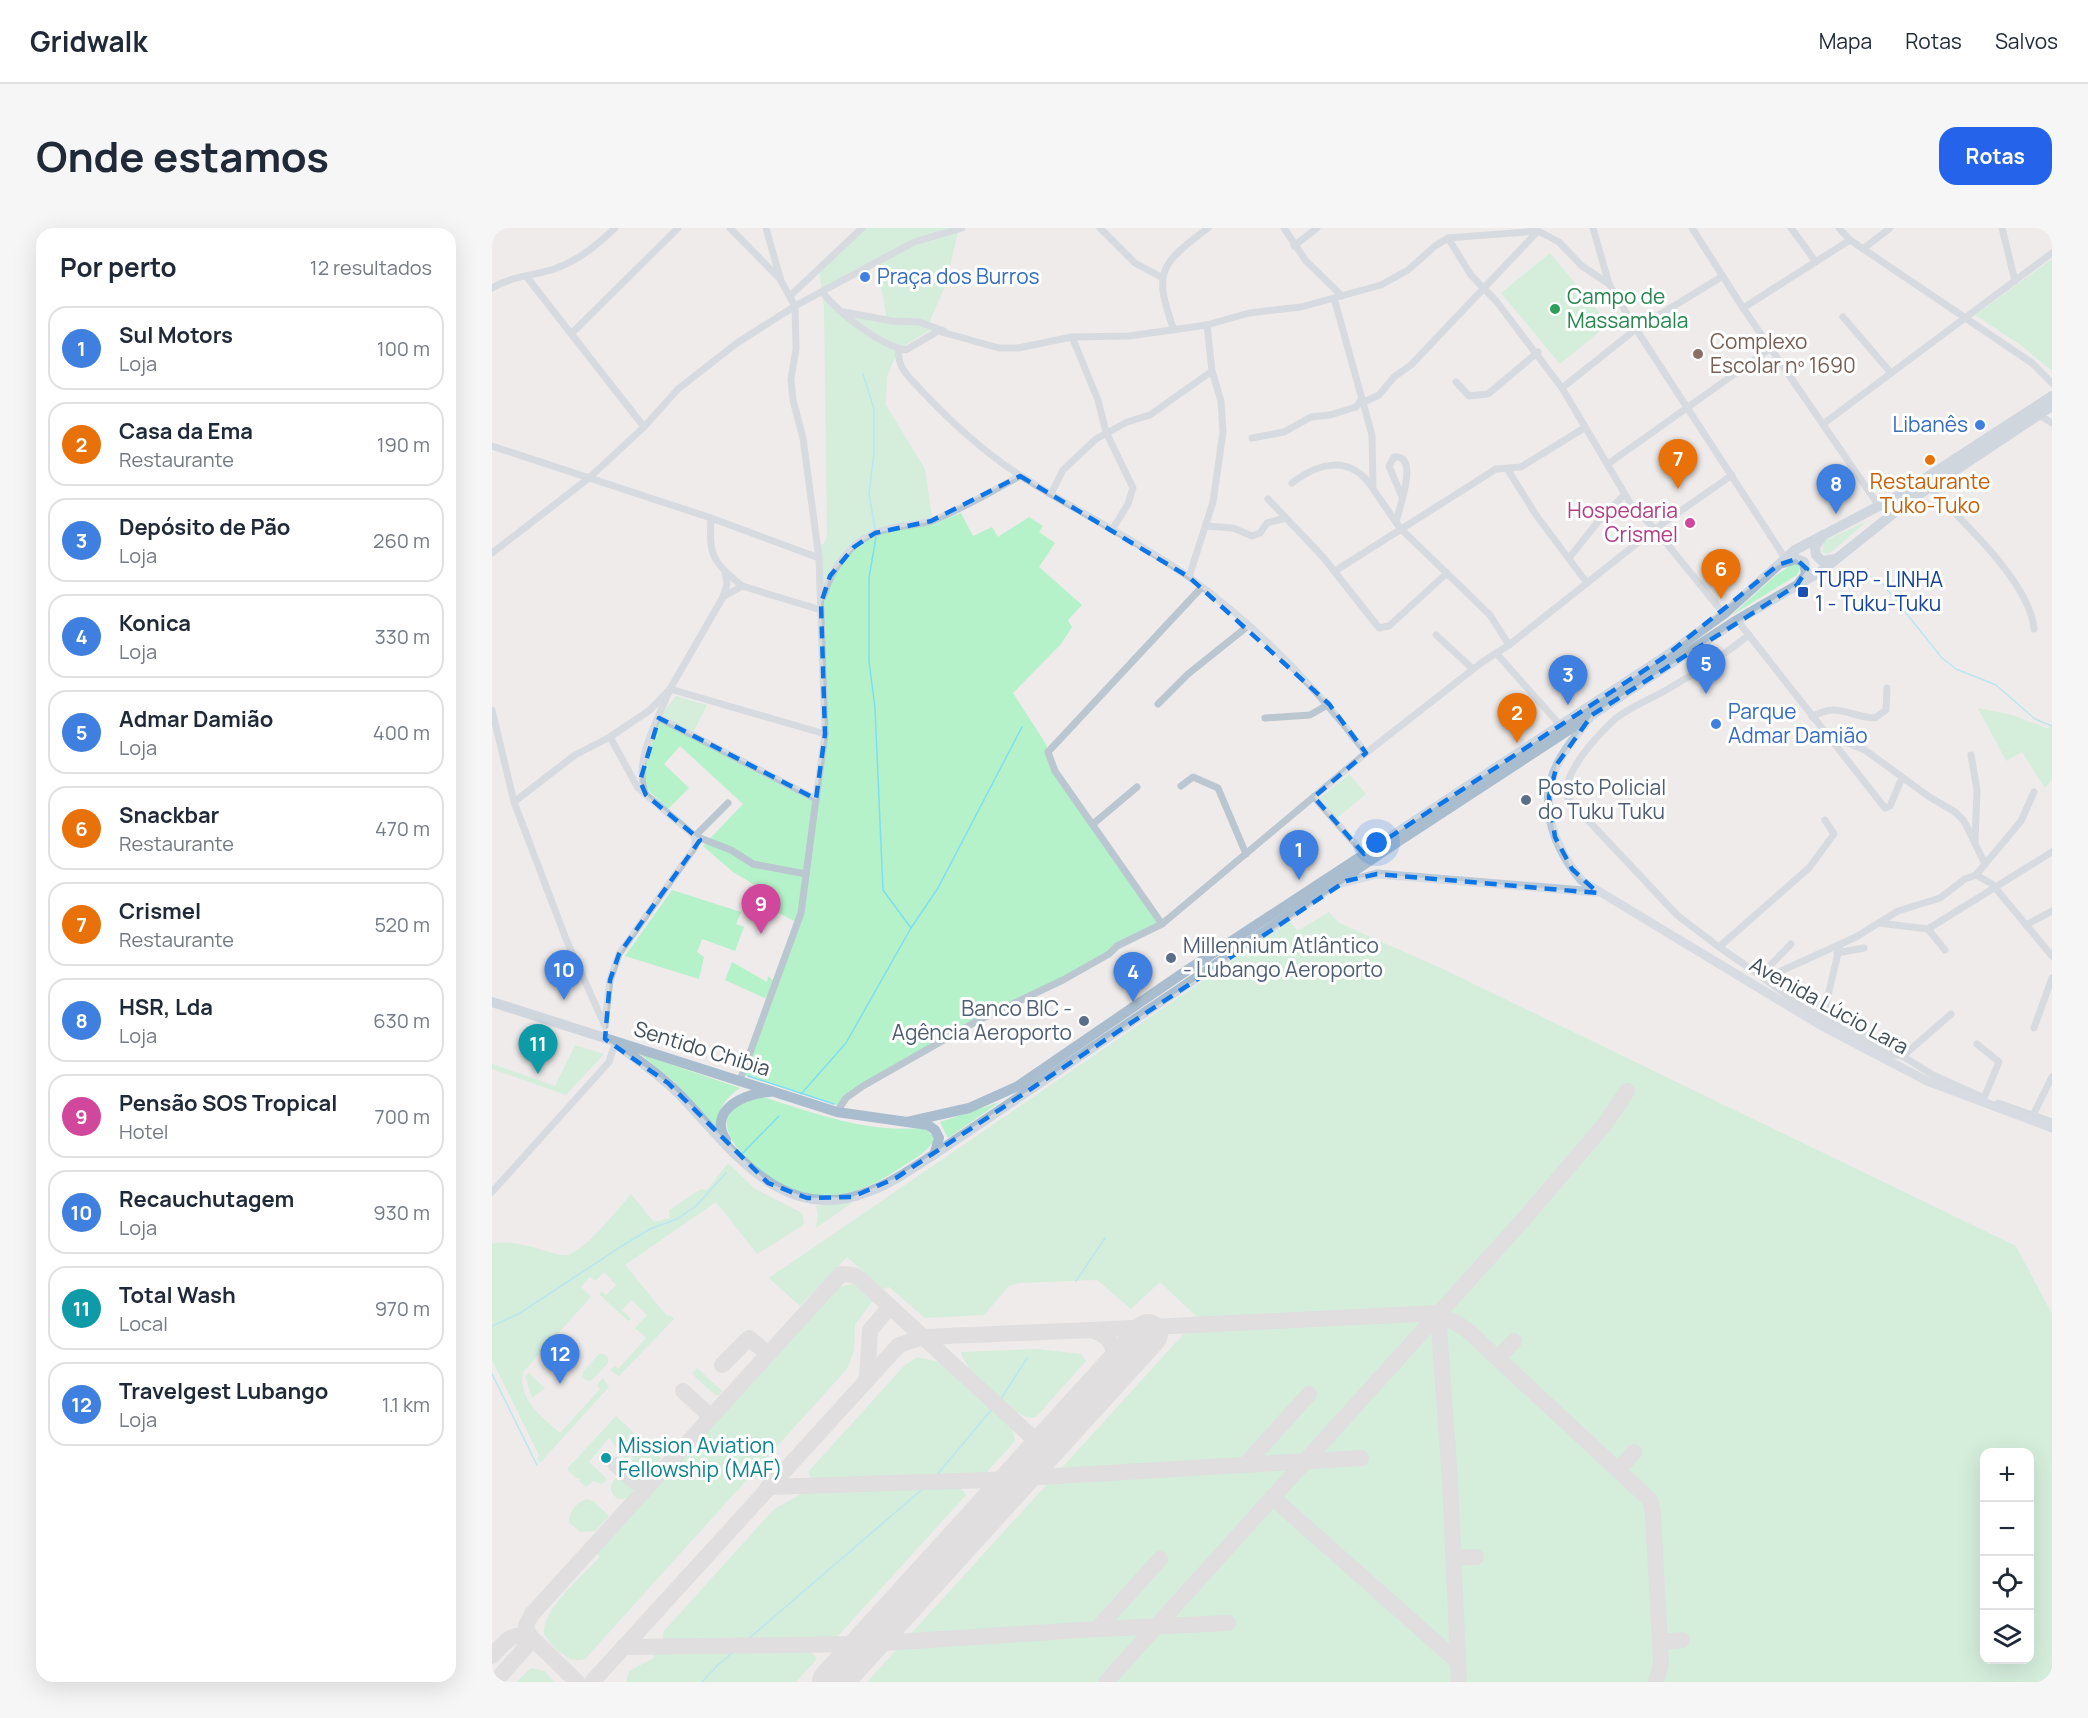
<!DOCTYPE html>
<html lang="pt">
<head>
<meta charset="utf-8">
<style>
  body { margin:0; font-family:Manrope,sans-serif; background:#f6f6f7; color:#1f2937 }
  .controls { position:absolute; right:18px; bottom:18px; display:grid; overflow:hidden; border-radius:12px; box-shadow:0 6px 24px #0002 }
  .controls button { width:54px; height:54px; display:grid; place-items:center; padding:0; border:0; border-bottom:2px solid #e0e1e3; background:#fff; color:#1f2937; font:30px sans-serif }
  .you { position:absolute; left:885px; top:615px; width:21px; height:21px; margin:-15px; border:4px solid #fff; border-radius:50%; background:#1a73e8; box-shadow:0 0 0 9px #1a73e833 }
  .badge { display:grid; place-items:center; width:39px; height:39px; border-radius:50%; background:#2563eb; color:#fff; font-size:20px; font-weight:700 }
  .pin { position:absolute; translate:-50% -50px; filter:drop-shadow(0 2px 3px #0008) }
  .pin::after { content:''; position:absolute; top:32px; width:21px; height:18px; background:inherit; clip-path:polygon(0 0,100% 0,50% 100%) }
  .list { margin:0; padding:0; list-style:none }
  h2 { display:flex; justify-content:space-between; align-items:center; height:78px; margin:0; padding:0 24px; font-size:26px }
  h2 small { font-size:20px; font-weight:400; color:#747a83 }
  .list li { display:grid; grid-template-columns:39px 1fr auto; gap:18px; align-items:center; box-sizing:border-box; height:84px; margin:0 12px 12px; padding:0 12px; border:2px solid #e0e1e3; border-radius:18px }
  .list b { display:block; font-size:22px; white-space:nowrap }
  .list p { margin:0; font-size:20px; white-space:nowrap; color:#747a83 }
  .list em { font-size:20px; font-style:normal; color:#747a83 }
  .icon { flex:none; width:33px; height:33px; fill:none; stroke:currentColor; stroke-width:2; stroke-linecap:round; stroke-linejoin:round }
  .map { position:relative; flex:none; width:1560px; height:1454px; overflow:hidden; border-radius:18px }
  header { display:flex; align-items:center; gap:36px; box-sizing:border-box; height:84px; padding:0 30px; background:#fff; border-bottom:2px solid #e0e1e3 }
  header strong { font-size:28px }
  nav { display:flex; gap:33px; margin-inline-start:auto; font-size:21px }
  .intro { display:flex; align-items:center; justify-content:space-between; box-sizing:border-box; height:144px; padding:0 36px }
  h1 { margin:0; font-size:42px }
  .button { padding:15px 27px; border-radius:18px; background:#2563eb; color:#fff; font-size:21px; font-weight:700 }
  main { display:flex; gap:36px; padding:0 36px }
  aside { flex:1; background:#fff; border-radius:18px; box-shadow:0 6px 24px #0002 }
  .map>svg:first-child { display:block }
</style>
</head>
<body>
<header>
<strong>Gridwalk</strong>
<nav><a>Mapa</a><a>Rotas</a><a>Salvos</a></nav>
</header>
<div class="intro"><h1>Onde estamos</h1><a class="button">Rotas</a></div>
<main>
<aside>
<h2>Por perto<small>12 resultados</small></h2>
<ul class="list">
<li><span class="badge" style="background:#3f7fe0">1</span><div><b>Sul Motors</b><p>Loja</p></div><em>100 m</em></li>
<li><span class="badge" style="background:#e8710a">2</span><div><b>Casa da Ema</b><p>Restaurante</p></div><em>190 m</em></li>
<li><span class="badge" style="background:#3f7fe0">3</span><div><b>Depósito de Pão</b><p>Loja</p></div><em>260 m</em></li>
<li><span class="badge" style="background:#3f7fe0">4</span><div><b>Konica</b><p>Loja</p></div><em>330 m</em></li>
<li><span class="badge" style="background:#3f7fe0">5</span><div><b>Admar Damião</b><p>Loja</p></div><em>400 m</em></li>
<li><span class="badge" style="background:#e8710a">6</span><div><b>Snackbar</b><p>Restaurante</p></div><em>470 m</em></li>
<li><span class="badge" style="background:#e8710a">7</span><div><b>Crismel</b><p>Restaurante</p></div><em>520 m</em></li>
<li><span class="badge" style="background:#3f7fe0">8</span><div><b>HSR, Lda</b><p>Loja</p></div><em>630 m</em></li>
<li><span class="badge" style="background:#d1479c">9</span><div><b>Pensão SOS Tropical</b><p>Hotel</p></div><em>700 m</em></li>
<li><span class="badge" style="background:#3f7fe0">10</span><div><b>Recauchutagem</b><p>Loja</p></div><em>930 m</em></li>
<li><span class="badge" style="background:#0f9aa8">11</span><div><b>Total Wash</b><p>Local</p></div><em>970 m</em></li>
<li><span class="badge" style="background:#3f7fe0">12</span><div><b>Travelgest Lubango</b><p>Loja</p></div><em>1.1 km</em></li>
</ul>
</aside>
<div class="map">
<svg width="1560" height="1454" viewBox="0 0 1560 1454">
  <rect width="100%" height="100%" fill="#efebeb"/>
  <g fill="#b5f1c9" fill-rule="evenodd">
    <path d="M370 0H470L467 1 453 58 438 93 440 101 407 121 395 148 394 177 433 241 441 296 469 285 481 308 500 299 506 309 537 289 551 298 547 304 563 315 547 339 590 377 576 392 580 399 569 416 521 465 554 516 563 543 670 696 371 858 348 878 250 846 308 687 302 693 281 682 288 672 241 644 211 618 251 576 188 518 172 536 197 560 176 581 156 562 151 553 152 542 167 490 184 468 215 477 200 507 324 571 333 506 325 316H332L335 308 332 80 327 41ZM385 35 395 91 350 83 331 64Z"/>
    <polygon points="1058,25 1117,96 1068,136 1009,65"/>
    <polygon points="1560,31 1560,143 1530,118 1483,87"/>
    <polygon points="1375,293 1341,323 1335,326 1330,324 1332,313"/>
    <polygon points="1302,335 1309,338 1305,347 1240,387 1283,348"/>
    <polygon points="1486,480 1520,487 1555,500 1560,497 1560,552 1553,560 1530,524 1514,533"/>
    <polygon points="857,546 874,566 845,590 828,570"/>
    <polygon points="180,662 249,684 244,696 252,699 243,723 210,711 205,724 212,729 207,751 133,728"/>
    <path d="M837 684 847 695 953 742 1524 1018 1560 1086V1454H375L706 1090 668 1054 639 1081 605 1052 528 1055 517 1058 492 1087 433 1090 397 1059 391 1061 355 1029 308 1078 277 1050 798 693 805 703ZM1492 1224H1538V1432H1492Z"/>
    <polygon points="240,734 275,754 276,748 282,753 275,771 233,752"/>
    <polygon points="83,817 112,826 74,867 0,841 0,836 63,858"/>
    <path d="M148 826 248 860C234 869 225 882 224 899L183 854Z"/>
    <path d="M271 869C325 886 374 905 432 900L442 909 441 914C433 926 418 933 405 942 381 958 354 970 324 967 309 965 290 958 277 950 257 936 213 896 248 875 254 871 264 871 271 869Z"/>
    <polygon points="508,874 456,910 448,894"/>
    <path d="M236 935 262 960 310 985 312 994 310 998 265 1026 224 974 133 1037 175 1088 178 1087 182 1091 127 1148 118 1142 123 1138 126 1141 154 1110 143 1100 155 1087 139 1072 130 1082 139 1091 136 1093 108 1067 109 1063 114 1067 124 1057 112 1044 103 1053 98 1049 89 1059 99 1069 31 1144C26 1172 49 1188 68 1205L108 1161 105 1157 111 1150 117 1159 48 1235 45 1231 47 1227 0 1132V1016C26 1009 66 1030 76 1027 98 1018 123 984 139 966L162 994 178 990 177 982 209 961 215 962Z"/>
    <polygon points="361,974 324,1000 326,987 324,978"/>
    <path d="M361 1056 382 1071 363 1097 362 1123 355 1141 93 1431C77 1437 60 1419 52 1406 49 1382 92 1346 108 1329L104 1324 117 1308 336 1067 346 1059Z"/>
    <path d="M545 1121 589 1126 594 1133 545 1188 539 1190C522 1189 471 1141 469 1124Z"/>
    <polygon points="107,1126 112,1126 116,1130 116,1135 100,1152 95,1153 90,1149 91,1144"/>
    <path d="M425 1129 448 1134 450 1132 459 1140 514 1192 520 1200 523 1213 492 1247 335 1253C326 1253 320 1253 316 1244L412 1138Z"/>
    <polygon points="205,1140 230,1163 227,1167 223,1167 200,1146"/>
    <polygon points="37,1145 53,1160 40,1170 33,1148"/>
    <polygon points="124,1188 169,1230 154,1247 150,1248 139,1237 141,1230 138,1227 134,1231 131,1228 132,1222 128,1218 125,1220 117,1210 97,1234 115,1251 110,1256 101,1253 94,1259 87,1253 89,1250 85,1251 75,1241"/>
    <circle cx="130" cy="1260" r="11"/>
    <polygon points="458,1257 468,1258 474,1267 344,1410 178,1414 171,1411 172,1403 282,1281 311,1265 327,1261"/>
    <path d="M95 1271 101 1273 117 1288 103 1303 88 1304 77 1294C77 1283 85 1274 95 1271Z"/>
    <polygon points="318,1422 325,1431 304,1454 134,1454 137,1443 162,1430 161,1426 172,1424"/>
    <polygon points="39,1440 53,1443 62,1454 24,1454"/>
  </g>
  <g fill="none" stroke-linecap="round" stroke-linejoin="round">
    <g stroke="#7edff2" stroke-width="1.5">
      <polyline points="371,146 382,181 382,225 377,266 383,301"/>
      <polyline points="1367,342 1390,355 1450,430 1464,441 1504,457 1543,491 1560,498"/>
      <polyline points="419,700 446,660 530,499"/>
      <polyline points="256,848 342,876"/>
      <polyline points="309,866 354,815 419,700 391,662 383,480 377,433 377,350 384,309"/>
      <polyline points="250,926 287,888"/>
      <polyline points="584,1053 613,1010"/>
      <polyline points="0,1098 28,1085 133,1016 158,1001 185,991 204,978 234,945"/>
      <polyline points="0,1146 45,1237"/>
      <polyline points="509,1171 535,1130"/>
      <polyline points="443,1249 501,1180"/>
      <polyline points="210,1454 226,1437 434,1258"/>
    </g>
    <g stroke="#ceced1" stroke-width="16">
      <polyline points="946,1085 958,1254 967,1454"/>
      <polyline points="599,1102 946,1085 974,1101 1158,1272 1161,1286 1169,1435 1164,1454"/>
      <polyline points="1006,1130 1022,1113"/>
      <polyline points="230,1137 257,1110 275,1125"/>
      <polyline points="375,1149 378,1102 398,1079"/>
      <polyline points="191,1163 218,1188"/>
      <polyline points="754,1236 817,1166"/>
      <polyline points="124,1237 152,1261"/>
      <polyline points="1127,1241 1142,1224"/>
      <polyline points="276,1259 497,1252 869,1230"/>
      <polyline points="780,1269 966,1434"/>
      <polyline points="961,1330 984,1329"/>
      <polyline points="605,1401 668,1331"/>
      <polyline points="1168,1414 1190,1412"/>
      <polyline points="131,1419 374,1416 605,1401 736,1395"/>
      <path d="M0 1428C12 1415 22 1400 40 1412L3 1454"/>
      <polyline points="85,1454 37,1407 34,1397 40,1386 349,1046 362,1047 368,1051 552,1220"/>
      <path d="M100 1454 407 1117 431 1109 599 1102C624 1109 624 1126 619 1146"/>
      <polyline points="614,1454 1031,992 1113,896 1135,863"/>
    </g>
    <polyline stroke="#ceced1" stroke-width="40" points="340,1454 656,1106"/>
    <g stroke="#bbc7d0" stroke-width="7">
      <polyline points="238,0 288,51"/>
      <polyline points="274,0 289,53 303,78 304,121 299,151 301,172 311,210 327,330 333,506 324,571"/>
      <polyline points="608,0 643,35 669,49"/>
      <polyline points="792,0 814,33 850,68"/>
      <polyline points="1101,0 1117,56 1144,101 1293,330"/>
      <polyline points="1200,0 1251,80 1387,278"/>
      <polyline points="1299,0 1324,34"/>
      <polyline points="1347,0 1358,12 1540,135 1560,155"/>
      <polyline points="1510,0 1523,53"/>
      <polyline points="0,3 5,0"/>
      <polyline points="956,10 979,47 1005,74 1070,160 1140,278 1163,301 1232,386"/>
      <polyline points="802,18 825,0"/>
      <polyline points="1371,21 1398,0"/>
      <polyline points="34,48 152,199"/>
      <path d="M0 60C20 48 40 48 62 41 86 33 105 17 123 0"/>
      <path d="M330 64C347 85 387 117 414 122L446 103 507 120H526L580 109 637 108 715 97 757 85 809 79 889 57 916 42 943 18 956 10 1046 3 1067 14 1090 38 1117 56"/>
      <polyline points="298,68 370,0"/>
      <polyline points="842,70 880,207 881,261 908,300 998,387 1017,417"/>
      <polyline points="1251,80 1358,12"/>
      <polyline points="352,84 400,93 427,94 452,103"/>
      <polyline points="1351,89 1399,145"/>
      <path d="M682 102C661 44 667 37 716 0"/>
      <polyline points="80,105 186,0"/>
      <polyline points="580,109 606,172 614,204 641,260 636,276 620,302"/>
      <path d="M407 121C404 139 418 150 429 162 459 194 493 225 529 248 584 283 644 312 697 349 765 398 824 459 874 525"/>
      <polyline points="964,154 977,168 996,166 1046,124"/>
      <polyline points="1070,160 1144,101 1231,48"/>
      <polyline points="870,175 887,167 902,149 919,137 1046,3"/>
      <polyline points="1547,187 1560,195"/>
      <polyline points="1331,196 1560,25"/>
      <polyline points="760,210 792,204 819,189 838,187 864,179 869,172"/>
      <polyline points="0,218 219,290 327,330"/>
      <polyline points="1116,236 1279,120"/>
      <polyline points="1016,242 1044,287 1095,355"/>
      <path d="M800 255C827 234 858 227 880 259"/>
      <path d="M1437 259C1469 292 1538 354 1542 401"/>
      <polyline points="559,266 571,242 604,211 635,194 658,187 720,143"/>
      <polyline points="776,271 831,329 887,400 897,398 955,345"/>
      <path d="M219 290C217 328 220 333 250 358"/>
      <path d="M904 294C907 280 928 226 902 229L897 238 910 269"/>
      <polyline points="714,298 741,300 760,308 768,305 775,295 794,290"/>
      <polyline points="0,325 97,250 152,199 186,161 245,115 303,78 422,14 470,0"/>
      <polyline points="1077,330 1105,295 1132,267"/>
      <polyline points="843,343 1004,241 1029,239 1092,200"/>
      <polyline points="697,349 721,274 731,204 729,173 720,143 715,97"/>
      <polyline points="231,369 250,358 329,382"/>
      <path d="M331 369C340 341 358 312 389 303 406 297 426 298 442 292 472 280 500 263 528 248"/>
      <polyline points="1245,392 1393,580 1398,578 1410,550"/>
      <polyline points="944,407 981,441"/>
      <path d="M1257 407C1232 427 1204 445 1176 461 1159 471 1138 479 1123 491 1106 507 1067 547 1076 571L1185 687 1227 719 1266 746 1333 780 1441 847 1492 870"/>
      <polyline points="1005,426 1068,497"/>
      <polyline points="666,476 696,446 756,398"/>
      <polyline points="0,482 22,574 74,711 113,798"/>
      <path d="M1320 489C1346 473 1356 489 1383 490L1394 482 1395 460"/>
      <polyline points="167,490 324,571 309,685 248,852"/>
      <polyline points="773,490 818,487 837,476"/>
      <polyline points="1334,506 1373,522 1436,568 1463,584 1472,593 1493,636"/>
      <polyline points="118,509 146,560 203,608 239,622 261,636 314,646"/>
      <polyline points="1479,527 1485,562 1483,613"/>
      <polyline points="689,558 701,549 726,560 754,626"/>
      <path d="M154 567C140 534 166 492 178 461L333 506"/>
      <polyline points="822,569 872,626"/>
      <polyline points="22,574 83,527 118,509 158,482 178,461 231,369 235,356 233,344"/>
      <polyline points="601,596 645,559"/>
      <polyline points="1484,647 1500,656 1560,728"/>
      <polyline points="1387,695 1436,701 1560,624"/>
      <polyline points="670,696 563,543 556,524 709,360"/>
      <polyline points="1534,697 1560,683"/>
      <polyline points="1436,701 1453,722"/>
      <polyline points="1227,719 1317,640 1342,606 1333,592"/>
      <polyline points="1345,725 1372,720"/>
      <polyline points="1269,747 1299,716"/>
      <polyline points="1276,749 1364,709 1406,683 1448,670 1473,651 1484,647 1529,593 1542,564"/>
      <polyline points="1271,750 1308,777 1397,826 1411,828 1459,786"/>
      <polyline points="1333,780 1348,717"/>
      <polyline points="113,796 118,752 127,726 203,619 203,608 236,575"/>
      <polyline points="1542,800 1560,750"/>
      <polyline points="1485,816 1507,834 1492,870"/>
      <polyline points="1506,875 1560,894"/>
      <polyline points="345,884 354,870 371,858 487,792 571,752 617,726 625,718 670,696 874,525 989,435 1017,417 1163,301 1240,247"/>
      <polyline points="1541,887 1560,849"/>
      <polyline points="0,964 117,834 123,815"/>
    </g>
    <g stroke="#bccad7" stroke-width="9">
      <path d="M1097 491C1086 505 1073 520 1065 537 1045 577 1063 621 1090 653L1330 798 1435 853 1560 900"/>
      <polyline points="850,655 885,646 1104,664"/>
    </g>
    <g stroke="#a9bdce" stroke-width="10">
      <polyline points="1331,307 1323,319 1324,327 1330,333 1343,331"/>
      <polyline points="1291,335 1304,331 1312,334 1314,346 1307,355"/>
      <polyline points="0,774 345,884 436,897 443,902 447,910 443,924"/>
      <path d="M123 815C146 832 170 848 190 869 242 923 291 999 378 963 401 954 421 940 441 927L910 611 1245 392 1328 344 1417 273 1560 178"/>
      <polyline points="415,894 477,880 526,858 691,745 1171,430 1232,386 1303,322 1406,268 1560,168"/>
      <path d="M234 912C215 882 253 865 277 864"/>
    </g>
  </g>
  <path d="M0 0H1560V1454H0ZM528 248 697 349 837 476 874 525 822 569 872 626 1171 430 1286 337 1304 331 1315 341 1305 357 1100 487 1065 536 1057 569 1063 609 1080 641 1106 665 885 646 854 653 404 950 360 969 315 970 276 955 176 855 113 811 118 752 127 726 208 612 154 567 148 553 167 490 324 571 333 506 329 375 338 348 362 319 383 305 439 293Z" fill="#efebeb" fill-opacity=".55" fill-rule="evenodd"/>
  <path fill="none" stroke="#0c76e8" stroke-width="4.5" stroke-dasharray="12 8" stroke-linejoin="round" d="M528 248 697 349 837 476 874 525 822 569 872 626 1171 430 1286 337 1304 331 1315 341 1305 357 1100 487 1065 536 1057 569 1063 609 1080 641 1106 665 885 646 854 653 404 950 360 969 315 970 276 955 176 855 113 811 118 752 127 726 208 612 154 567 148 553 167 490 324 571 333 506 329 375 338 348 362 319 383 305 439 293Z"/>
  <g fill="#3f7fe0" stroke="#fff" stroke-width="2">
    <circle cx="373" cy="49" r="6"/>
    <circle cx="1488" cy="197" r="6"/>
    <circle cx="1224" cy="496" r="6"/>
  </g>
  <circle fill="#2e9e5b" stroke="#fff" stroke-width="2" cx="1063" cy="81" r="6"/>
  <circle fill="#8d6e63" stroke="#fff" stroke-width="2" cx="1206" cy="126" r="6"/>
  <circle fill="#e8710a" stroke="#fff" stroke-width="2" cx="1438" cy="232" r="6"/>
  <circle fill="#d1479c" stroke="#fff" stroke-width="2" cx="1198" cy="295" r="6"/>
  <rect fill="#1a4fb4" stroke="#fff" stroke-width="2" x="1305" y="358" width="12" height="12" rx="3"/>
  <g fill="#5c6f8a" stroke="#fff" stroke-width="2">
    <circle cx="1034" cy="572" r="6"/>
    <circle cx="679" cy="730" r="6"/>
    <circle cx="592" cy="793" r="6"/>
  </g>
  <circle fill="#0f9aa8" stroke="#fff" stroke-width="2" cx="114" cy="1230" r="6"/>
  <g text-anchor="middle" stroke-width="6" stroke-linejoin="round" paint-order="stroke">
    <g font-size="21" fill="#366cbe" stroke="#fff" text-anchor="start">
      <text x="385" y="56">Praça dos Burros</text>
      <text x="1476" y="204" text-anchor="end">Libanês</text>
      <text x="1236" y="491">Parque<tspan x="1236" dy="24">Admar Damião</tspan></text>
    </g>
    <g font-size="21" fill="#27864d" stroke="#fff" text-anchor="start">
      <text x="1075" y="76">Campo de<tspan x="1075" dy="24">Massambala</tspan></text>
    </g>
    <g font-size="21" fill="#785e54" stroke="#fff" text-anchor="start">
      <text x="1218" y="121">Complexo<tspan x="1218" dy="24">Escolar nº 1690</tspan></text>
    </g>
    <g font-size="21" fill="#c56008" stroke="#fff">
      <text x="1438" y="261">Restaurante<tspan x="1438" dy="24">Tuko-Tuko</tspan></text>
    </g>
    <g font-size="21" fill="#b23c85" stroke="#fff" text-anchor="end">
      <text x="1186" y="290">Hospedaria<tspan x="1186" dy="24">Crismel</tspan></text>
    </g>
    <g font-size="21" fill="#164399" stroke="#fff" text-anchor="start">
      <text x="1323" y="359">TURP - LINHA<tspan x="1323" dy="24">1 - Tuku-Tuku</tspan></text>
    </g>
    <g font-size="21" fill="#4e5e75" stroke="#fff" text-anchor="start">
      <text x="1046" y="567">Posto Policial<tspan x="1046" dy="24">do Tuku Tuku</tspan></text>
      <text x="691" y="725">Millennium Atlântico<tspan x="691" dy="24">- Lubango Aeroporto</tspan></text>
      <text x="580" y="788" text-anchor="end">Banco BIC -<tspan x="580" dy="24">Agência Aeroporto</tspan></text>
    </g>
    <g font-size="21" fill="#43505a" stroke="#fff">
      <text transform="translate(1337 778) rotate(29)" y="7">Avenida Lúcio Lara</text>
      <text transform="translate(210 821) rotate(17)" y="7">Sentido Chibia</text>
    </g>
    <g font-size="21" fill="#0d838f" stroke="#fff" text-anchor="start">
      <text x="126" y="1225">Mission Aviation<tspan x="126" dy="24">Fellowship (MAF)</tspan></text>
    </g>
  </g>
</svg>
<div class="controls">
<button>+</button>
<button>−</button>
<button><svg class="icon" aria-label="locate" viewBox="0 0 24 24"><circle cx="12" cy="12" r="6"/><path d="M12 2v4M12 18v4M2 12h4M18 12h4"/></svg></button>
<button><svg class="icon" aria-label="layers" viewBox="0 0 24 24"><path d="M12 4l9 5-9 5-9-5zM3 14l9 5 9-5"/></svg></button>
</div>
<div class="you"></div>
<div class="pin badge" style="left:807px;top:652px;background:#3f7fe0">1</div>
<div class="pin badge" style="left:1025px;top:515px;background:#e8710a">2</div>
<div class="pin badge" style="left:1076px;top:477px;background:#3f7fe0">3</div>
<div class="pin badge" style="left:641px;top:774px;background:#3f7fe0">4</div>
<div class="pin badge" style="left:1214px;top:466px;background:#3f7fe0">5</div>
<div class="pin badge" style="left:1229px;top:371px;background:#e8710a">6</div>
<div class="pin badge" style="left:1186px;top:261px;background:#e8710a">7</div>
<div class="pin badge" style="left:1344px;top:286px;background:#3f7fe0">8</div>
<div class="pin badge" style="left:269px;top:706px;background:#d1479c">9</div>
<div class="pin badge" style="left:72px;top:772px;background:#3f7fe0">10</div>
<div class="pin badge" style="left:46px;top:846px;background:#0f9aa8">11</div>
<div class="pin badge" style="left:68px;top:1156px;background:#3f7fe0">12</div>
</div>
</main>
</body>
</html>
